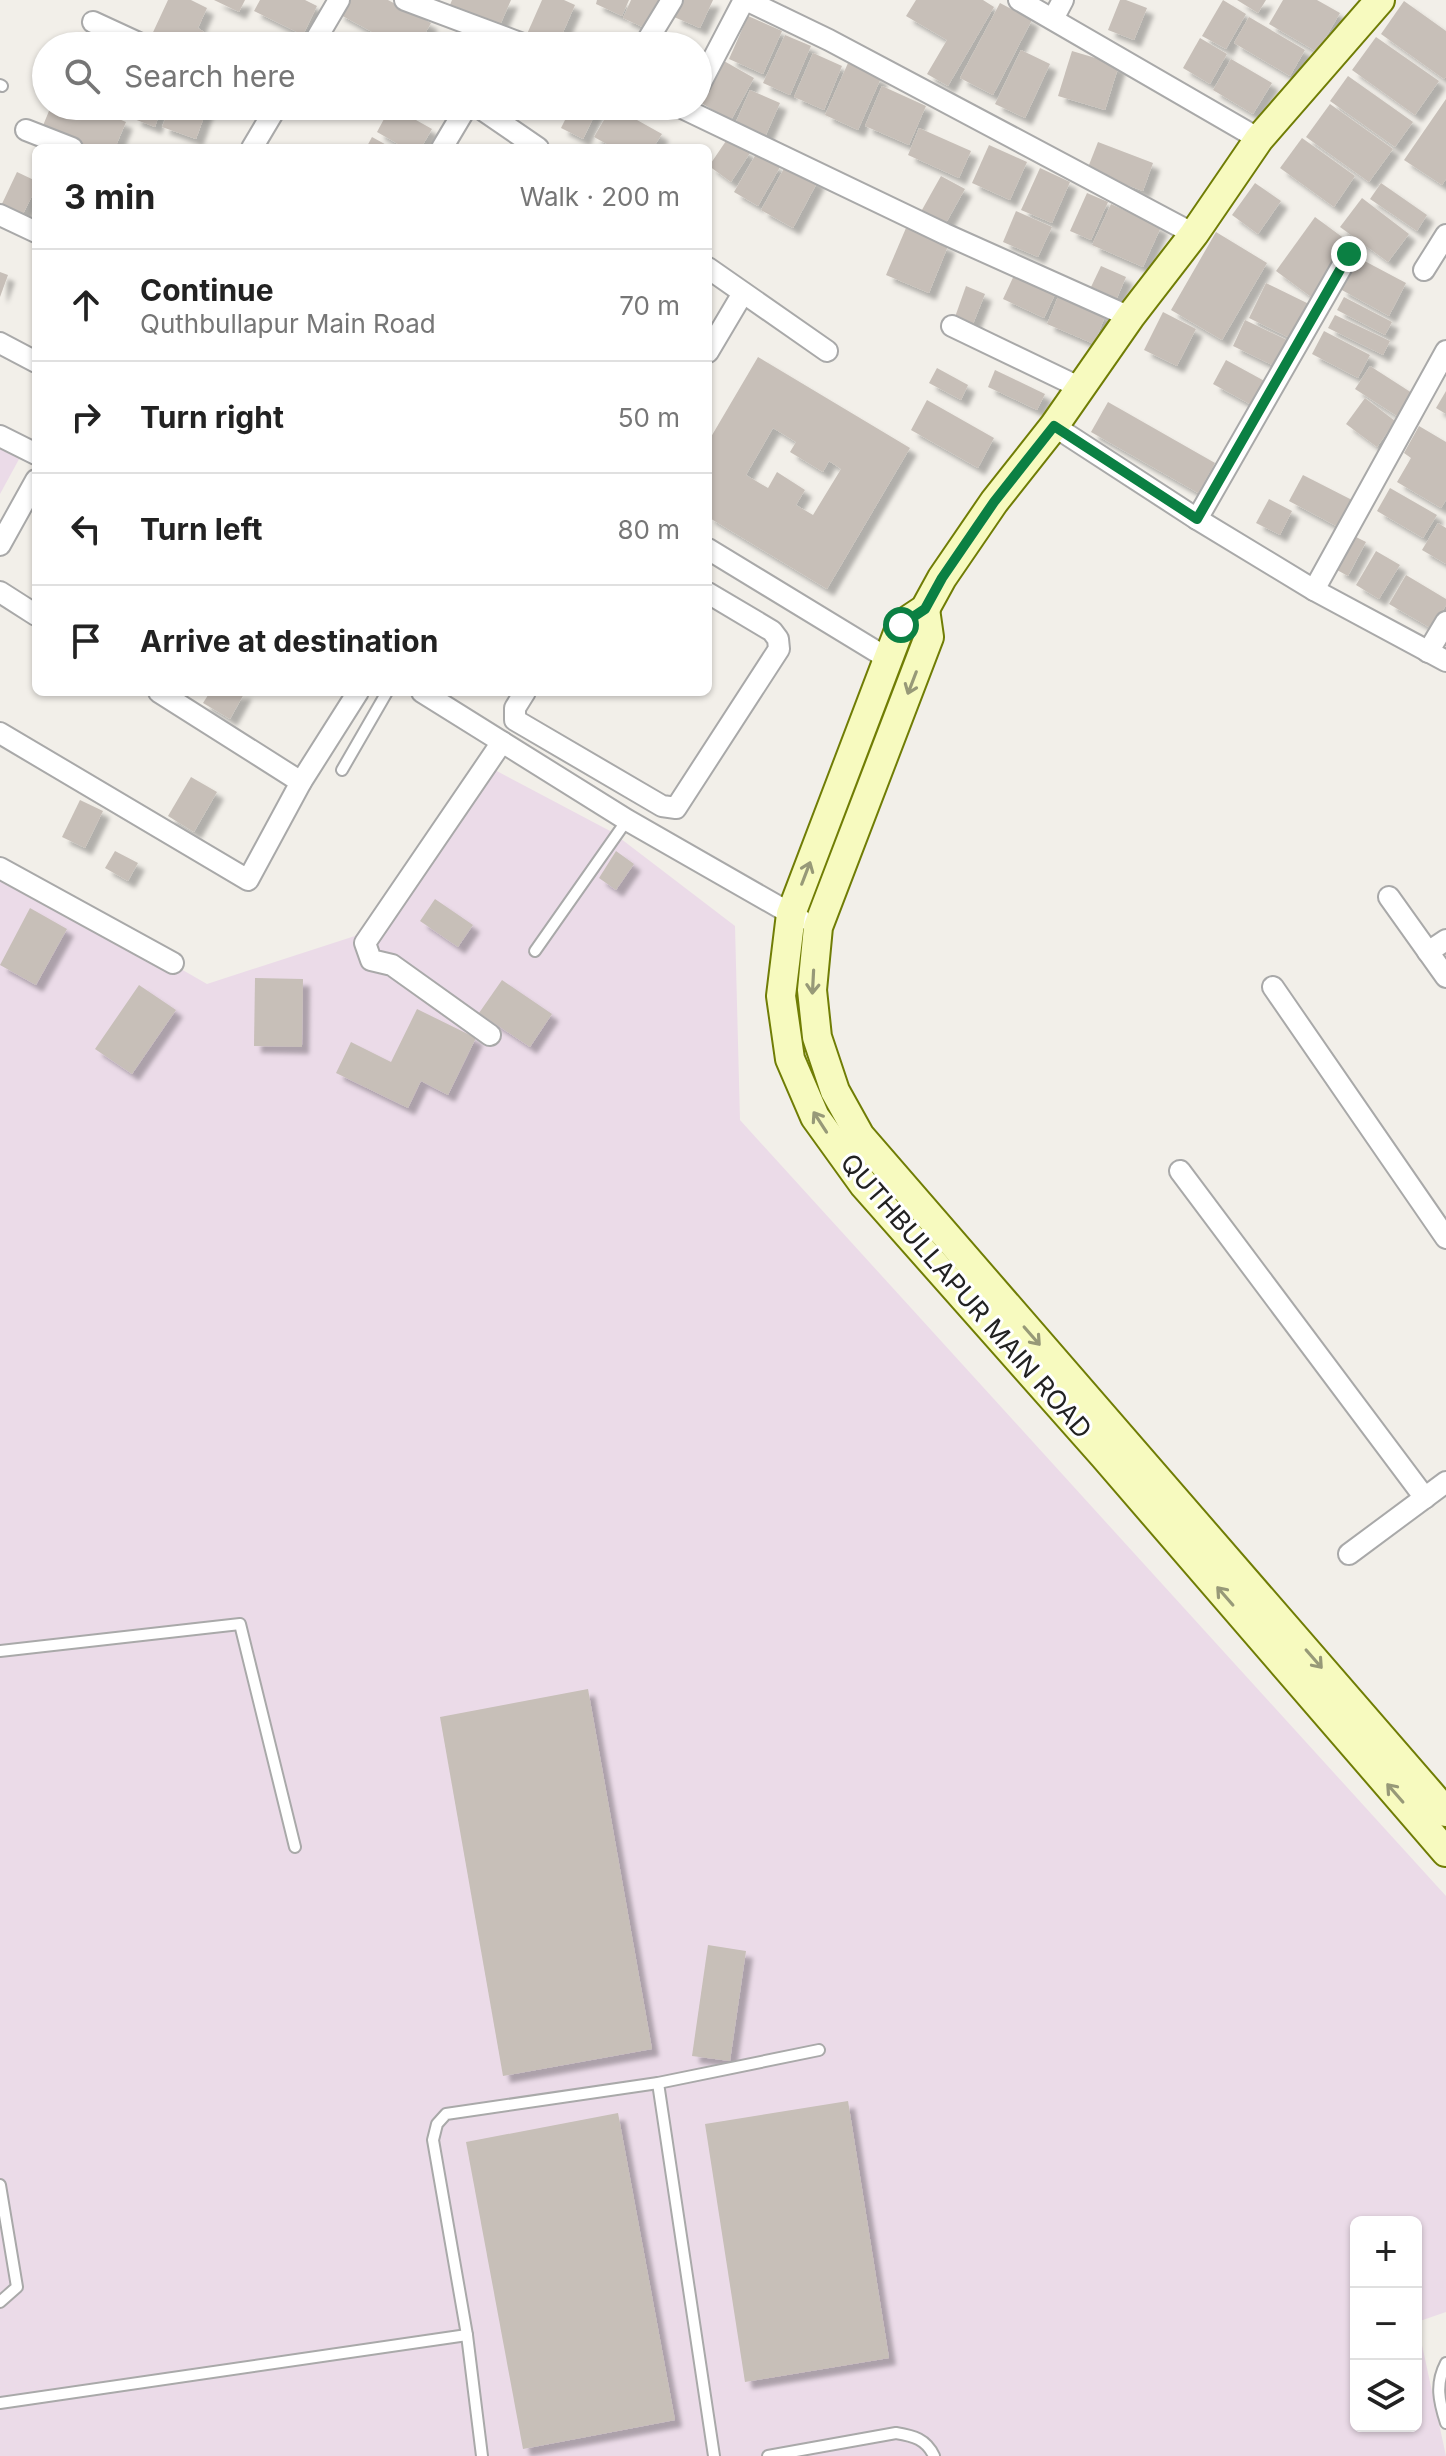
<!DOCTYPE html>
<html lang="en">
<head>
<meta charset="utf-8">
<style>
  body { margin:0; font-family:Inter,sans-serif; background:#f2f2f2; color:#222 }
  .controls { position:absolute; right:24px; bottom:24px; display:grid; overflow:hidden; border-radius:12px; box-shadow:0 2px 6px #0004 }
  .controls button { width:72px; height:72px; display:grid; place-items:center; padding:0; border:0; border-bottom:2px solid #e0e0e0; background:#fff; color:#222; font:40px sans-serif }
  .stop { position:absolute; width:24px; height:24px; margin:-18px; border:6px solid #0b8043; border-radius:50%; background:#fff }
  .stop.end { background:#0b8043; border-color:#fff; box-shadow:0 2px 8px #0008 }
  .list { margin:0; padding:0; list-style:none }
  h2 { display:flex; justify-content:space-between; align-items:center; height:104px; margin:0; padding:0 32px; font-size:34px }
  h2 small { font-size:26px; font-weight:400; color:#767676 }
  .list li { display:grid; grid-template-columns:52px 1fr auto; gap:24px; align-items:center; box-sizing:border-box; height:112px; padding:0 32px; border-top:2px solid #e0e0e0 }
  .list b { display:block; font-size:30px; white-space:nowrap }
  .list p { margin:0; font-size:26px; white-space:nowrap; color:#767676 }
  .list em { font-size:26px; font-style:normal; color:#767676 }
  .icon { flex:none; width:44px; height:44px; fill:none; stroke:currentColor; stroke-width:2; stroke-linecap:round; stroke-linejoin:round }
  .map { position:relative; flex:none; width:1446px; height:2456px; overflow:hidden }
  .search { position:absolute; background:#fff; box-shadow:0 2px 6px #0004; left:32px; top:32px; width:680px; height:88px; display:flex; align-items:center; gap:20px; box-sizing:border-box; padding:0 28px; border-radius:44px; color:#767676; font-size:30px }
  .panel { position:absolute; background:#fff; box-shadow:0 2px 6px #0004; left:32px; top:144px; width:680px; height:552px; border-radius:12px }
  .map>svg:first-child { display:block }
</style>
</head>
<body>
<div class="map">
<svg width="1446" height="2456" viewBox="0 0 1446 2456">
  <defs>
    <filter id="shadow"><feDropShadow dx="7" dy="7" stdDeviation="2" flood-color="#0004"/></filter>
  </defs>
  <rect width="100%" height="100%" fill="#f2efe9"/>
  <g fill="#ebdbe8" fill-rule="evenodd">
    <polygon points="0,434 30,439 0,494"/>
    <path d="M491 768 612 832 735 926 740 1120 1446 1896V2312L1417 2322 1446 2456H0V865L207 984 355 936ZM1356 2222H1416V2426H1356Z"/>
  </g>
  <g fill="#c7bfb8" fill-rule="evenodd" filter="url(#shadow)">
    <polygon points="168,0 191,0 207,8 198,28 204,32 197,46 155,46 148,43"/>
    <polygon points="214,0 245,0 239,12"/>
    <polygon points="260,0 305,0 317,6 303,35 254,11"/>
    <polygon points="344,0 388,0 431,23 418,46 398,46 337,13"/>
    <polygon points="452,0 511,0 497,32 448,10"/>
    <polygon points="542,0 564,0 575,5 557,46 527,34"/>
    <polygon points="597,0 629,0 622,16 596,4"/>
    <polygon points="631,0 665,0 651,31 623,18"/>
    <polygon points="682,0 713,0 700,28 674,17"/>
    <polygon points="916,0 983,0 994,7 948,86 927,74 947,40 906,16"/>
    <polygon points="1120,0 1126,0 1147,8 1134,40 1108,30"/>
    <polygon points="1223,0 1246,14 1226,49 1202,36"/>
    <polygon points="1237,0 1266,0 1258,13"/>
    <polygon points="1283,0 1317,0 1340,13 1317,52 1269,24"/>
    <polygon points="1404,1 1446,31 1446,77 1444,79 1381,34"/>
    <polygon points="1000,3 1032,20 993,95 960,78"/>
    <polygon points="748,16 782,31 763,74 729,59"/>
    <polygon points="1249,17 1305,50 1290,76 1234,43"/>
    <polygon points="785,35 811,46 790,95 763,83"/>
    <polygon points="1376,37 1439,81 1415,115 1352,70"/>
    <polygon points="1200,38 1227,54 1210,84 1183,68"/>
    <polygon points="1021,50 1050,64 1025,118 995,104"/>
    <polygon points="1072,51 1119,65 1105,110 1058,96"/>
    <polygon points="813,53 842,66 824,110 794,97"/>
    <polygon points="1231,59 1272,83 1253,114 1213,90"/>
    <polygon points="724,61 754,78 731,120 701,103"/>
    <polygon points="848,63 881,78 858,130 825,115"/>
    <polygon points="1348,76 1413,122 1395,147 1330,101"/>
    <polygon points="882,86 926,106 909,145 865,126"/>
    <polygon points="750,90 780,103 765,137 735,124"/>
    <polygon points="1446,99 1446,179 1442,185 1404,160"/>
    <polygon points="1330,104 1393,149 1369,182 1306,137"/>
    <polygon points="51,106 88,106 126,122 115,148 88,148 42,128"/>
    <polygon points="139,106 162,106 155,127 134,119"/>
    <polygon points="170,106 208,106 196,139 162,127"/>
    <polygon points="391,106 432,129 421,148 405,148 377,132"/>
    <polygon points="572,106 599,106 583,139 561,128"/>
    <polygon points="612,106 662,134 653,148 614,148 594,137"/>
    <polygon points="919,128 971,151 959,178 908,155"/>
    <polygon points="372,137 392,148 366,148"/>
    <polygon points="728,138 750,153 731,182 709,166"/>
    <polygon points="1302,138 1355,176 1334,207 1280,168"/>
    <polygon points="1098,142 1153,163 1143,191 1087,170"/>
    <polygon points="989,145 1027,162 1010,200 972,183"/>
    <polygon points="756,154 780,167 758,206 734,192"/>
    <polygon points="787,163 818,181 793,228 761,210"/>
    <polygon points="1040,168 1070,182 1052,223 1021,210"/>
    <polygon points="17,172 36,181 36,188 21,218 0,208"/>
    <polygon points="941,176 965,189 942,230 918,217"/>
    <polygon points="1255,183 1281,201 1258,234 1232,215"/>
    <polygon points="1381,183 1427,215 1417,231 1370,199"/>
    <polygon points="1087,193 1108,202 1091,240 1070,231"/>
    <polygon points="1362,198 1409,234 1388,262 1340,227"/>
    <polygon points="1111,204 1161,227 1143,267 1092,245"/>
    <polygon points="1016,211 1052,227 1038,257 1003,242"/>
    <polygon points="1315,217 1353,245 1314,299 1276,271"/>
    <polygon points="906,228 948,246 929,293 886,275"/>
    <polygon points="1216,232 1267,263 1222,340 1171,310"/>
    <polygon points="1357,257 1406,283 1389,316 1340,289"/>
    <polygon points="1101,266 1126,277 1117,298 1091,287"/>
    <polygon points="1017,269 1058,288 1044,318 1003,299"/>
    <polygon points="0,272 8,275 0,297"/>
    <polygon points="1266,283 1311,305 1294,340 1249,318"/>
    <polygon points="966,286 985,294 973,324 955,317"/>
    <polygon points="1059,294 1106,314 1094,344 1047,324"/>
    <polygon points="1344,297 1392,322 1385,335 1337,310"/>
    <polygon points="1163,312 1196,329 1177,366 1144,350"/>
    <polygon points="1335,315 1390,341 1383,355 1328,328"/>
    <polygon points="1245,320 1289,341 1276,367 1233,346"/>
    <polygon points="1324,331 1370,355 1358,378 1312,354"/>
    <path d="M758 357 910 448 827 589 708 517V442ZM773 428 796 442 790 452 823 472 829 461 841 469 813 515 796 505 805 490 777 472 768 488 746 475Z"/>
    <polygon points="1226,360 1270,384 1257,408 1213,384"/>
    <polygon points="1370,366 1412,393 1397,416 1355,389"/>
    <polygon points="937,368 968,385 961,400 929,383"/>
    <polygon points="995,370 1045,394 1037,410 988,387"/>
    <polygon points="1446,391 1446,414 1436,408"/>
    <polygon points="1365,398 1395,421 1377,447 1346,424"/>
    <polygon points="927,400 994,438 978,468 911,430"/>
    <polygon points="1108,402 1215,463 1198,493 1091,432"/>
    <polygon points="1419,426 1446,442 1446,500 1441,508 1397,482 1411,458 1404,453"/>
    <polygon points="1303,475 1352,500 1338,527 1289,501"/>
    <polygon points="1390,488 1437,515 1423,538 1377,511"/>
    <polygon points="1269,499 1292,511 1280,535 1256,523"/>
    <polygon points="1438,523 1446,528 1446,564 1422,550"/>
    <polygon points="1354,536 1366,542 1348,576 1337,570"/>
    <polygon points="1376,551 1400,565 1379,599 1356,585"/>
    <polygon points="1406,575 1446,599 1446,605 1432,629 1389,604"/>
    <polygon points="210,692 245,692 230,719 203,703"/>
    <polygon points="191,777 217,792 194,832 168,816"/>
    <polygon points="80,800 103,811 85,848 62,837"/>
    <polygon points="115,851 138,863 128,881 105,868"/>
    <polygon points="616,851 634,864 616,890 599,878"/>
    <polygon points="435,899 473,925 458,947 420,921"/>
    <polygon points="30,908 67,929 36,985 0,965"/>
    <polygon points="255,978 303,979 302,1047 254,1046"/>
    <polygon points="502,980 552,1014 530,1047 479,1013"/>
    <polygon points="139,985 176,1010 132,1074 95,1049"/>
    <polygon points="417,1009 476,1038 448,1095 421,1081 408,1108 336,1073 351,1042 391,1062"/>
    <polygon points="588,1689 652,2049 503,2076 440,1717"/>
    <polygon points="708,1945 746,1951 730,2061 692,2056"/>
    <polygon points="848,2101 889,2358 745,2382 705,2124"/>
    <polygon points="618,2113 675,2420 523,2449 466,2142"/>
  </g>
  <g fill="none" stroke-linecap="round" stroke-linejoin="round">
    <g stroke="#a9a9a9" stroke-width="14">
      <g id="service">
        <polyline points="0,85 2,86"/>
        <polyline points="342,770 387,692"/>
        <polyline points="535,951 627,820"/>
        <polyline points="0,1651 240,1624 295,1847"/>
        <polyline points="658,2083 714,2456"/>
        <polyline points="0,2185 17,2287 0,2302"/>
        <path d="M1446 2363C1435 2384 1439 2401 1446 2423"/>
        <polyline points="0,2403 467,2335"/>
        <polyline points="482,2456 467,2335 433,2140 437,2124 446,2114 658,2083 819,2050"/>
        <path d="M768 2456 896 2433C914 2436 926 2439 934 2456"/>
      </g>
    </g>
    <g stroke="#a9a9a9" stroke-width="24">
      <g id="minor">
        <polyline points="405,0 528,46"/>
        <polyline points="746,0 829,40 1194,234"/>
        <polyline points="1019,0 1259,139"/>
        <polyline points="1053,19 1063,0"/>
        <polyline points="93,22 145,46"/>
        <polyline points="312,46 339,0"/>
        <polyline points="644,46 672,0"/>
        <polyline points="698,88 744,0"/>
        <polyline points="477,106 538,148"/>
        <polyline points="678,106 945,234 1130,317"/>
        <polyline points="26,130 72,148"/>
        <polyline points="252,148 277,106"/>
        <polyline points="442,148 467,106"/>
        <polyline points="0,215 36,232"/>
        <polyline points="708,268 827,351"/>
        <polyline points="1424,270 1446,235"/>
        <polyline points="952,326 1081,388"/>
        <polyline points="0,343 36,362"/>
        <polyline points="708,352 743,293"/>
        <polyline points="1054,426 1197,519 1314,590 1446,661"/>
        <polyline points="0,436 36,454"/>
        <polyline points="1197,519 1349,254"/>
        <polyline points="0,545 36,480"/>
        <polyline points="708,549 887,658"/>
        <polyline points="1314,590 1446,351"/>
        <polyline points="0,592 36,615"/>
        <polyline points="1428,652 1446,622"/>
        <polyline points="159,692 301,782"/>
        <polyline points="422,692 627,820 800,919"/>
        <polyline points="525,692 515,708 515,720 662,806 676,808 779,649 778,639 772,631 708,593"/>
        <polyline points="0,733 248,880 301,782 358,692"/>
        <polyline points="0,868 173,963"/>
        <polyline points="1389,897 1446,977"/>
        <polyline points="1428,952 1446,940"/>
        <polyline points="1273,987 1446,1238"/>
        <polyline points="490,1035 392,965 371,960 365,943 502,742"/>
        <polyline points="1180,1171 1425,1498"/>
        <polyline points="1349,1554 1446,1482"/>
      </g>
    </g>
    <g stroke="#707d05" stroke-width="32">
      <g id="secondary">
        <polyline points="1380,0 1259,139 1194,234 1130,317 1054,426 994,502 942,578 925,609 901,625 791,914 781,996 790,1059 815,1117 864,1185 1104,1456 1446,1852"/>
        <polyline points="925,609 929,637 818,927 812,990 817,1037 835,1091 860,1136 1446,1812"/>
      </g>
    </g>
    <use href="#service" stroke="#fff" stroke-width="10"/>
    <use href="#minor" stroke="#fff" stroke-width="20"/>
    <use href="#secondary" stroke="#f7fabf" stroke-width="28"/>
  </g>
  <defs><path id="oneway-shaft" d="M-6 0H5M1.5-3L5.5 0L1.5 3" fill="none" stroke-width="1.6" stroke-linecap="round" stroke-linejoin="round" transform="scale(2)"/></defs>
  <g stroke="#979978">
    <use href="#oneway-shaft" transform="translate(912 683) rotate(111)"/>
    <use href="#oneway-shaft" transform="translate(806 873) rotate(-69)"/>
    <use href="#oneway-shaft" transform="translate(813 982) rotate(93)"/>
    <use href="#oneway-shaft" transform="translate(820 1122) rotate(-123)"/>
    <use href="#oneway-shaft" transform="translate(1032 1336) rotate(49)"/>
    <use href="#oneway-shaft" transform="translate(1225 1596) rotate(-131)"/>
    <use href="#oneway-shaft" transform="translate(1314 1659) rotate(49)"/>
    <use href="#oneway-shaft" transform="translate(1395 1793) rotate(-131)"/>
  </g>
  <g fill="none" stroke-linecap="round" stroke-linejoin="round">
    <polyline stroke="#0b8043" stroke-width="10" points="901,625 925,609 942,578 994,502 1054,426 1197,519 1349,254"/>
  </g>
  <g text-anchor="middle" stroke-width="6" stroke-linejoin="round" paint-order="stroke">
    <g font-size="26" fill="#222" stroke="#fff">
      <text transform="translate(966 1296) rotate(49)" y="9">QUTHBULLAPUR MAIN ROAD</text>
    </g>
  </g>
</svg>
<div class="controls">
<button>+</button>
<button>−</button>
<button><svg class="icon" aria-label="layers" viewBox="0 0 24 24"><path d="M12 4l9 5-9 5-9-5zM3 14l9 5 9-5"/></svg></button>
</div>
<div class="stop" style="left:901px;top:625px"></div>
<div class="stop end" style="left:1349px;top:254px"></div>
<div class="search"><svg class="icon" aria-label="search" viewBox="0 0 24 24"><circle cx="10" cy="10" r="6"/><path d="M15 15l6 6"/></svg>Search here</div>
<section class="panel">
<h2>3 min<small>Walk · 200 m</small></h2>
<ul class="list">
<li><svg class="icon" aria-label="ahead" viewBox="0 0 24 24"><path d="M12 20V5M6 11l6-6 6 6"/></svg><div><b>Continue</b><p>Quthbullapur Main Road</p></div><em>70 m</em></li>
<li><svg class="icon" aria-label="right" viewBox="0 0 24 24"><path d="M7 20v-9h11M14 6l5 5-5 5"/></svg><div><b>Turn right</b></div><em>50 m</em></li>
<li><svg class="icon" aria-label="left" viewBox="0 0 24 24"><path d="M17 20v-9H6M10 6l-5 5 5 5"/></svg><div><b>Turn left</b></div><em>80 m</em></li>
<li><svg class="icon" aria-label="arrive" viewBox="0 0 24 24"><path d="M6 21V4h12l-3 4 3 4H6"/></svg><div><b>Arrive at destination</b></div></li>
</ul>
</section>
</div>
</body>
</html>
